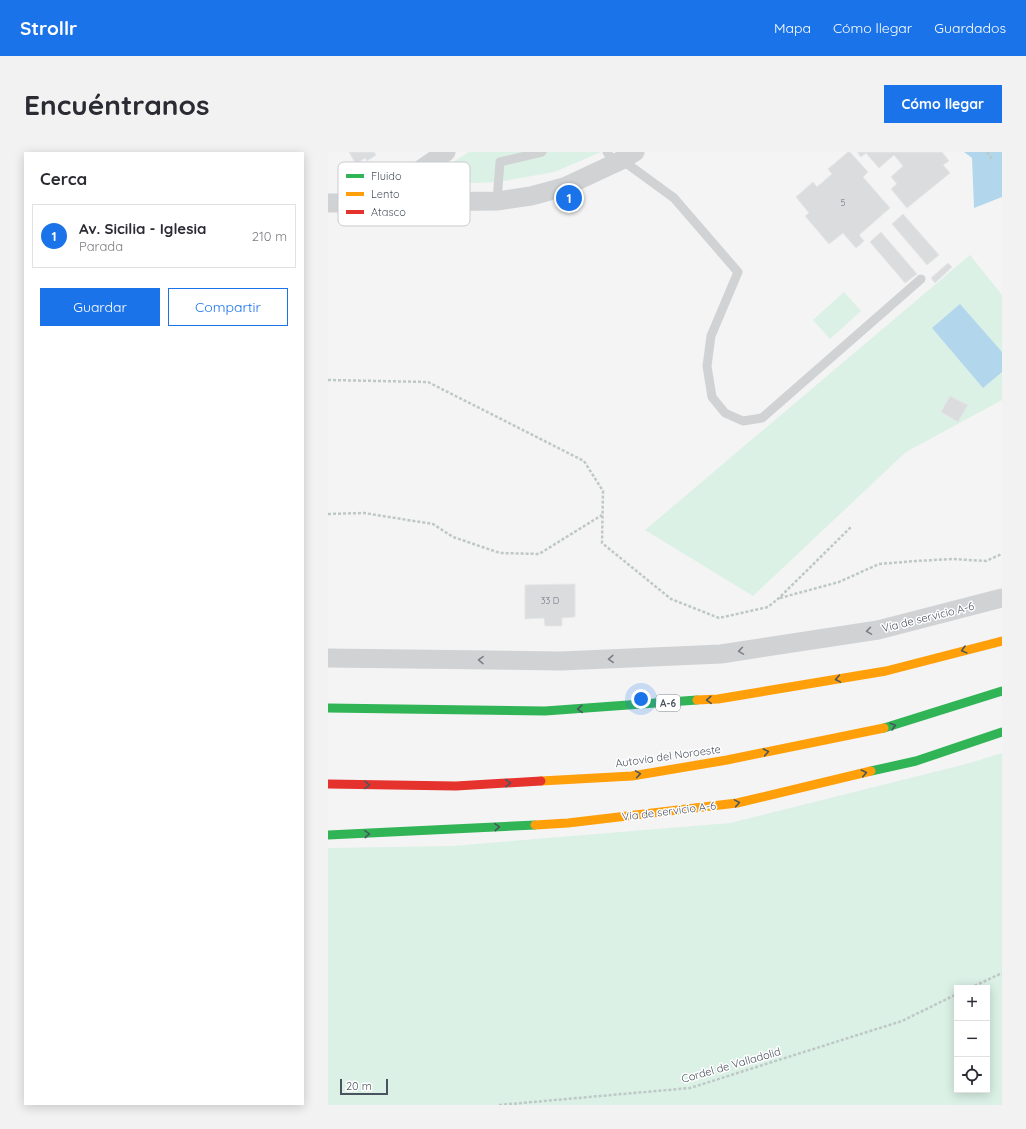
<!DOCTYPE html>
<html lang="es">
<head>
<meta charset="utf-8">
<style>
  body { margin:0; font-family:Quicksand,sans-serif; background:#f2f2f3; color:#2b2b33 }
  .controls { position:absolute; right:12px; bottom:12px; display:grid; overflow:hidden; border-radius:0px; box-shadow:0 2px 10px #0003 }
  .controls button { width:36px; height:36px; display:grid; place-items:center; padding:0; border:0; border-bottom:1px solid #e1e1e2; background:#fff; color:#2b2b33; font:20px sans-serif }
  .scale { position:absolute; left:12px; bottom:10px; width:48px; box-sizing:border-box; padding-left:4px; border:2px solid #4b535f; border-top:0; font-size:11px; line-height:14px; white-space:nowrap; color:#4b535f; -webkit-text-stroke:3px #fff; paint-order:stroke }
  .you { position:absolute; left:313px; top:547px; width:14px; height:14px; margin:-10px; border:3px solid #fff; border-radius:50%; background:#1a73e8; box-shadow:0 0 0 6px #1a73e833 }
  .badge { display:grid; place-items:center; width:26px; height:26px; border-radius:50%; background:#1a73e8; color:#fff; font-size:13px; font-weight:700 }
  .pin { position:absolute; translate:-50% -50%; border:2px solid #fff; box-shadow:0 1px 4px #0006 }
  .list { margin:0; padding:0; list-style:none }
  h2 { display:flex; justify-content:space-between; align-items:center; height:52px; margin:0; padding:0 16px; font-size:17px }
  h2 small { font-size:13px; font-weight:400; color:#7c7c81 }
  .list li { display:grid; grid-template-columns:26px 1fr auto; gap:12px; align-items:center; box-sizing:border-box; height:64px; margin:0 8px 8px; padding:0 8px; border:1px solid #e1e1e2; border-radius:0px }
  .list b { display:block; font-size:15px; white-space:nowrap }
  .list p { margin:0; font-size:13px; white-space:nowrap; color:#7c7c81 }
  .list em { font-size:13px; font-style:normal; color:#7c7c81 }
  .actions { display:flex; gap:8px; padding:12px 16px }
  .actions a { flex:1; padding:9px 0; border:1px solid #1a73e8; border-radius:0px; text-align:center; font-size:14px; color:#1a73e8 }
  .actions .main { background:#1a73e8; color:#fff }
  .icon { flex:none; width:22px; height:22px; fill:none; stroke:currentColor; stroke-width:2; stroke-linecap:round; stroke-linejoin:round }
  .map { position:relative; flex:none; width:674px; height:953px; overflow:hidden; border-radius:0px }
  header { display:flex; align-items:center; gap:24px; box-sizing:border-box; height:56px; padding:0 20px; background:#1a73e8; color:#fff }
  header strong { font-size:19px }
  nav { display:flex; gap:22px; margin-inline-start:auto; font-size:14px }
  .intro { display:flex; align-items:center; justify-content:space-between; box-sizing:border-box; height:96px; padding:0 24px }
  h1 { margin:0; font-size:28px }
  .button { padding:10px 18px; border-radius:0px; background:#1a73e8; color:#fff; font-size:14px; font-weight:700 }
  main { display:flex; gap:24px; padding:0 24px }
  aside { flex:1; background:#fff; border-radius:0px; box-shadow:0 2px 10px #0003 }
  .map>svg:first-child { display:block }
</style>
</head>
<body>
<header>
<strong>Strollr</strong>
<nav><a>Mapa</a><a>Cómo llegar</a><a>Guardados</a></nav>
</header>
<div class="intro"><h1>Encuéntranos</h1><a class="button">Cómo llegar</a></div>
<main>
<aside>
<h2>Cerca<small></small></h2>
<ul class="list">
<li><span class="badge">1</span><div><b>Av. Sicilia - Iglesia</b><p>Parada</p></div><em>210 m</em></li>
</ul>
<div class="actions"><a class="main">Guardar</a><a>Compartir</a></div>
</aside>
<div class="map">
<svg width="674" height="953" viewBox="0 0 674 953">
  <rect width="100%" height="100%" fill="#f4f4f4"/>
  <g fill="#dbf1e6" fill-rule="evenodd">
    <polygon points="141,0 273,0 226,20 171,30 89,33"/>
    <polygon points="642,103 674,143 674,248 578,300 425,444 317,378"/>
    <polygon points="516,140 533,159 502,187 485,168"/>
    <path d="M674 601V953H0V696L124 694 402 671 642 611ZM629 836H659V938H629Z"/>
  </g>
  <g fill="#b2d7ec">
    <polygon points="636,0 674,0 674,45 646,56 644,6"/>
    <polygon points="632,152 674,200 674,220 655,236 604,176"/>
  </g>
  <g fill="#dbdcde" stroke="#e5e6e7">
    <polygon points="21,0 46,0 48,3 39,9 37,6 28,12"/>
    <polygon points="520,0 522,0 540,20 535,25 562,56 531,83 536,89 528,96 515,81 501,92 477,64 481,61 468,45 485,30 489,35 504,22 500,17"/>
    <polygon points="529,0 614,0 621,9 615,13 622,21 579,56 563,37 569,32 563,25 575,14 566,3 551,16 538,1 533,5"/>
    <polygon points="575,62 611,103 599,113 564,72"/>
    <polygon points="553,80 589,122 577,131 542,90"/>
    <polygon points="620,111 624,115 607,131 603,126"/>
    <polygon points="622,244 640,253 630,270 613,260"/>
    <polygon points="247,432 247,465 234,466 234,474 217,474 216,466 197,467 197,433"/>
  </g>
  <g fill="none" stroke-linecap="round" stroke-linejoin="round">
    <g stroke="#bec8c6" stroke-width="2.5" stroke-dasharray="3 2" stroke-linecap="butt">
      <polyline points="659,0 665,8"/>
      <polyline points="0,228 100,230 256,309 275,339 274,391 343,447 391,466 440,455 451,446 524,374"/>
      <polyline points="0,362 36,361 105,372 125,385 172,401 211,402 274,363"/>
      <polyline points="452,446 511,430 551,412 588,409 625,407 658,409 674,402"/>
      <polyline points="642,836 674,821"/>
      <polyline points="171,953 362,936 574,869 629,842"/>
    </g>
    <g stroke="#d0d2d4" stroke-width="9">
      <polyline points="279,0 287,12"/>
      <polyline points="294,8 346,46 410,120 383,184 379,214 384,245 397,261 415,269 434,266 593,127"/>
      <polyline points="169,49 172,10 214,0"/>
    </g>
    <g stroke="#d0d2d4" stroke-width="19">
      <polyline points="0,51 169,49 203,44 236,35 294,8 307,0"/>
      <polyline points="44,51 118,0"/>
      <polyline points="0,506 233,509 393,502 550,478 674,446"/>
    </g>
    <g stroke="#30b455" stroke-width="9">
      <polyline points="0,556 217,559 369,548"/>
      <polyline points="556,576 674,539"/>
      <polyline points="543,619 588,609 674,580"/>
      <polyline points="0,683 207,673"/>
    </g>
    <g stroke="#ff9f0a" stroke-width="9">
      <polyline points="369,548 390,547 558,519 674,489"/>
      <polyline points="213,629 304,624 399,608 556,576"/>
      <polyline points="207,673 240,671 409,651 543,619"/>
    </g>
    <polyline stroke="#e5322d" stroke-width="9" points="0,632 128,634 213,629"/>
  </g>
  <defs><path id="oneway-chevron" d="M-2-3.5L2.5 0L-2 3.5" fill="none" stroke-width="1.6" stroke-linecap="round" stroke-linejoin="round"/></defs>
  <g stroke="#7a7f88">
    <use href="#oneway-chevron" transform="translate(541 479) rotate(171)"/>
    <use href="#oneway-chevron" transform="translate(413 499) rotate(171)"/>
    <use href="#oneway-chevron" transform="translate(283 507) rotate(178)"/>
    <use href="#oneway-chevron" transform="translate(153 508) rotate(-179)"/>
  </g>
  <g stroke="#4a585e">
    <use href="#oneway-chevron" transform="translate(636 498) rotate(165)"/>
    <use href="#oneway-chevron" transform="translate(510 527) rotate(170)"/>
    <use href="#oneway-chevron" transform="translate(381 548) rotate(176)"/>
    <use href="#oneway-chevron" transform="translate(252 557) rotate(176)"/>
    <use href="#oneway-chevron" transform="translate(565 574) rotate(-16)"/>
    <use href="#oneway-chevron" transform="translate(438 600) rotate(-11)"/>
    <use href="#oneway-chevron" transform="translate(536 621) rotate(-13)"/>
    <use href="#oneway-chevron" transform="translate(310 622) rotate(-9)"/>
    <use href="#oneway-chevron" transform="translate(180 631) rotate(-4)"/>
    <use href="#oneway-chevron" transform="translate(39 633) rotate(1)"/>
    <use href="#oneway-chevron" transform="translate(409 651) rotate(-10)"/>
    <use href="#oneway-chevron" transform="translate(169 675) rotate(-3)"/>
    <use href="#oneway-chevron" transform="translate(39 682) rotate(-3)"/>
  </g>
  <g text-anchor="middle" stroke-width="3" stroke-linejoin="round" paint-order="stroke">
    <g font-size="9" fill="#707780">
      <text x="515" y="54">5</text>
      <text x="222" y="452">33 D</text>
    </g>
    <rect fill="#fff" stroke="#81878f" stroke-width="1" x="328" y="543" width="24" height="16" rx="3"/>
    <g font-size="10" font-weight="bold" fill="#4b535f">
      <text x="340" y="555">A-6</text>
    </g>
    <g font-size="11" fill="#4b535f" stroke="#fff">
      <text transform="translate(600 465) rotate(-14)" y="4">Vía de servicio A-6</text>
      <text transform="translate(340 604) rotate(-8)" y="4">Autovía del Noroeste</text>
      <text transform="translate(341 659) rotate(-7)" y="4">Vía de servicio A-6</text>
      <text transform="translate(403 913) rotate(-16)" y="4">Cordel de Valladolid</text>
    </g>
  </g>
  <rect x="10" y="10" width="132" height="64" rx="6" fill="#fff" stroke="#c9cbcf" stroke-width="1"/>
  <rect x="18" y="22" width="18" height="4" fill="#30b455"/>
  <rect x="18" y="40" width="18" height="4" fill="#ff9f0a"/>
  <rect x="18" y="58" width="18" height="4" fill="#e5322d"/>
  <g font-size="11" fill="#4b535f">
    <text x="43" y="28">Fluido</text>
    <text x="43" y="46">Lento</text>
    <text x="43" y="64">Atasco</text>
  </g>
</svg>
<div class="controls">
<button>+</button>
<button>−</button>
<button><svg class="icon" aria-label="locate" viewBox="0 0 24 24"><circle cx="12" cy="12" r="6"/><path d="M12 2v4M12 18v4M2 12h4M18 12h4"/></svg></button>
</div>
<div class="scale">20 m</div>
<div class="you"></div>
<div class="pin badge" style="left:241px;top:46px">1</div>
</div>
</main>
</body>
</html>
